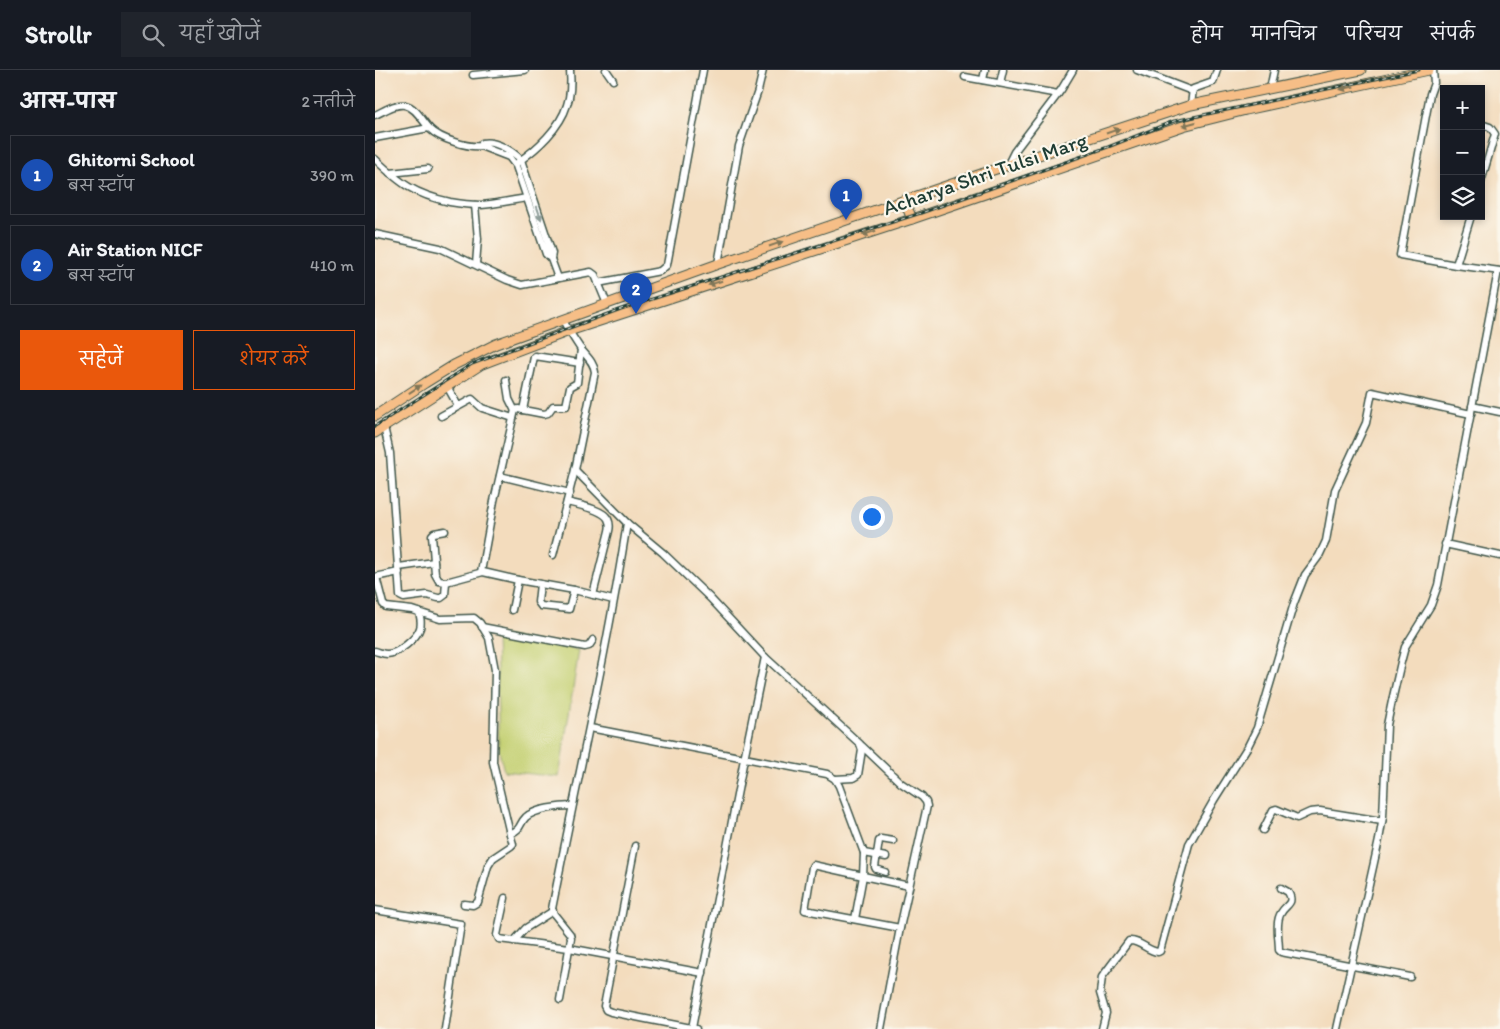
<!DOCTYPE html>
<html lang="hi">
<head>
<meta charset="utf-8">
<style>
  body { margin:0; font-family:Itim,"Playpen Sans Deva",sans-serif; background:#20242c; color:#f1f3f6 }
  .controls { position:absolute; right:15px; top:15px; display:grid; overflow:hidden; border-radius:0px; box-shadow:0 2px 8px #0003 }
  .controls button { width:45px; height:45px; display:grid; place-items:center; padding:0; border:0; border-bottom:1px solid #363941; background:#171b24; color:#f1f3f6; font:25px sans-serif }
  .you { position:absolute; left:496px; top:446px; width:18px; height:18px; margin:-12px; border:4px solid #fff; border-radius:50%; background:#1a73e8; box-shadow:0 0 0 8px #1a73e833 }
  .badge { display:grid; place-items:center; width:32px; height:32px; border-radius:50%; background:#ea580c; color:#fff; font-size:16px; font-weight:700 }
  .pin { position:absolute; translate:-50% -41px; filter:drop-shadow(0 1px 2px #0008) }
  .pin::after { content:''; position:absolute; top:26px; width:18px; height:15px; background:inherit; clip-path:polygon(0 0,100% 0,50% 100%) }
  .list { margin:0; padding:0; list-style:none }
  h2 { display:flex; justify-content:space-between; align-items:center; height:65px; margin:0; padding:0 20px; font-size:21px }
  h2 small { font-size:16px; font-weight:400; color:#9ea1a6 }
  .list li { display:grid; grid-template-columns:32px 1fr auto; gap:15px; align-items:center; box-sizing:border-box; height:80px; margin:0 10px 10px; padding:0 10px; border:1px solid #363941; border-radius:0px }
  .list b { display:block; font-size:19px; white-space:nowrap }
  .list p { margin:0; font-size:16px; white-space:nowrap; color:#9ea1a6 }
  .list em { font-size:16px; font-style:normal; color:#9ea1a6 }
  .actions { display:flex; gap:10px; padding:15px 20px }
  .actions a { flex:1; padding:11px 0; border:1px solid #ea580c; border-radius:0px; text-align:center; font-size:18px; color:#ea580c }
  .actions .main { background:#ea580c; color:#fff }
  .icon { flex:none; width:28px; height:28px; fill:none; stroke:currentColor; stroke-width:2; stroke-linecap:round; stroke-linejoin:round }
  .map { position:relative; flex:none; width:1125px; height:959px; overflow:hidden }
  header { display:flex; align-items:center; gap:30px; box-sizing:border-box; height:70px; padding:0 25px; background:#171b24; border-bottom:1px solid #363941 }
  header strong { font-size:24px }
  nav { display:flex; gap:28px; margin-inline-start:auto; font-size:18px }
  .search { width:350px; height:45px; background:#20242c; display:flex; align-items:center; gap:12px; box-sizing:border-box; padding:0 18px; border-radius:0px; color:#9ea1a6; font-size:19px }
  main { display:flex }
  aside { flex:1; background:#171b24 }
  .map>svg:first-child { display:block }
</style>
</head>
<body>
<header>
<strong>Strollr</strong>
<div class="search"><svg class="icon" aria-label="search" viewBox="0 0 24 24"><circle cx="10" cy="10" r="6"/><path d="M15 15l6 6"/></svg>यहाँ खोजें</div>
<nav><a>होम</a><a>मानचित्र</a><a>परिचय</a><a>संपर्क</a></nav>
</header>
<main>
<aside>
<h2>आस-पास<small>2 नतीजे</small></h2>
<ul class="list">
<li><span class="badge" style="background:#1a4fb4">1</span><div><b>Ghitorni School</b><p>बस स्टॉप</p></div><em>390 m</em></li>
<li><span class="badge" style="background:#1a4fb4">2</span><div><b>Air Station NICF</b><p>बस स्टॉप</p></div><em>410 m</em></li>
</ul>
<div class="actions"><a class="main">सहेजें</a><a>शेयर करें</a></div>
</aside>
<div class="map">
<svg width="1125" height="959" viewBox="0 0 1125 959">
  <rect width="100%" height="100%" fill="#fbf7ec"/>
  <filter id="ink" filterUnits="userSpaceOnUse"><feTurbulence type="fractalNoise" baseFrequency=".02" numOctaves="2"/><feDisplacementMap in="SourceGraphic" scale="10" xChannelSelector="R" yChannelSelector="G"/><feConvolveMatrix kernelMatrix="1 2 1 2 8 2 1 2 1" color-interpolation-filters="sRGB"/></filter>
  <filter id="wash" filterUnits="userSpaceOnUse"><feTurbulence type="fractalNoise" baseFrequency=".0096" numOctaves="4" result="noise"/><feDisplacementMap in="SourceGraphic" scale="20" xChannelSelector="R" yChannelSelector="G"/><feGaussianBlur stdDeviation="1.12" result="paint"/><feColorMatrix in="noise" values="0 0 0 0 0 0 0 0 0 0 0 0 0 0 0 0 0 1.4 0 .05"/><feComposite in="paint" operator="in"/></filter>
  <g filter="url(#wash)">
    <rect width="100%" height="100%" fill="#f3dcbd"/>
    <polygon fill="#c4d072" stroke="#728653" points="121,564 204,580 184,707 129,701 124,681"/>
  </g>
  <g filter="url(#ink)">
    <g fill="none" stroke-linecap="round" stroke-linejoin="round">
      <g stroke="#3f5549" stroke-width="9">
        <g id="minor">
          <polyline points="231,0 238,10"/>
          <polyline points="762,0 817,21"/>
          <polyline points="1058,0 1059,13 1055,24 1025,185 1081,195 1125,201"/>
          <polyline points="98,5 150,0"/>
          <polyline points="590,7 683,24"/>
          <polyline points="608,10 610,0"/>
          <polyline points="625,13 628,0"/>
          <polyline points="895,19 899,0"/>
          <polyline points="816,35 818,19 838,12 842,0"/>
          <path d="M0 45C9 41 20 33 30 35 41 37 48 52 55 59 65 69 93 78 107 76"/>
          <polyline points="1106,54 1115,57 1120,64 1106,112"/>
          <polyline points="0,68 54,58"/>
          <path d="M0 89C26 114 39 124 75 132 86 134 96 135 106 135 121 134 137 130 152 128"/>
          <path d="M143 92C162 79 185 58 192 35 196 24 196 12 195 0"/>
          <polyline points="632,96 639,82 686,20 698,0"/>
          <polyline points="15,103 53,99"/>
          <polyline points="100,135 103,169 101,194"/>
          <polyline points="0,164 65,178 132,210 147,215 216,202 220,205 232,234"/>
          <path d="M176 189 171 184 170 181 141 96 134 87 108 77 107 73C120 70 138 81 146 90L177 183 176 189 183 208"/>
          <polyline points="343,194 364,76 383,21 388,0"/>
          <polyline points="1081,195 1096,146"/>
          <polyline points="223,213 285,201 292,195 328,0"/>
          <polyline points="131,310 134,329 140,341"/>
          <polyline points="72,316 83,336"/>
          <polyline points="1097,336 1125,342"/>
          <polyline points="148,340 159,287 160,286 205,293"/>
          <polyline points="66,346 97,329 107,338 138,348"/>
          <polyline points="9,357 15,383 25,526 29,528 52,525 63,528 66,528 70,525 71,512"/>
          <polyline points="200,400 252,453 288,483 335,528 390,587 485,674 487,680 483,705 478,708 460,709"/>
          <polyline points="125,406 195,423"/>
          <path d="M192 432C203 435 228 439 233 449 235 453 235 457 234 461L218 525"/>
          <polyline points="70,461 59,463 57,465 60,504 64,511 71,512 108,502 143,510 199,520 238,530"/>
          <polyline points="1070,474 1125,486"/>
          <path d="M178 485 200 400 220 302C219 292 211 286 205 278 199 269 193 260 188 250"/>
          <polyline points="24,497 59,492"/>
          <polyline points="106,502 119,431 140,340 143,339 169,344 173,343 178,336 191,336 195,317 202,313 206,279"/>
          <polyline points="0,507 24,502"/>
          <polyline points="1,507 8,534 11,537 37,540 65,549 99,548 105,553 114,568 120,600 118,692 135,764"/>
          <polyline points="165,514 163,532 166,536 194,539 199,520"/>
          <polyline points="137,540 143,510"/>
          <polyline points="107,557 210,577 214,576 218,570"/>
          <path d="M0 581C4 582 8 584 12 584 23 584 42 568 45 558 47 552 45 547 44 542"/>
          <polyline points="215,658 452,704 460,709 464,716 489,783 488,806 480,849"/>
          <polyline points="487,676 526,713 547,727 551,732 552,736 525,858 506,959"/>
          <polyline points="888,760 898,740 901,739 922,748 935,742 945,741 1007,751"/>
          <polyline points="260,776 229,936 231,940 236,942 321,959"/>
          <polyline points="489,783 511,787"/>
          <polyline points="510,802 501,799 500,797 504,771 506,769 518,771"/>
          <path d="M906 818 913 822C920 834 911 834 906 843 900 852 904 869 904 880L906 882 1035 907"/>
          <polyline points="130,828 122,865 124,869 194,878 328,903"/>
          <path d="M89 834 98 835 103 832 113 796 118 788 136 776 138 774 135 764C148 758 143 755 151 747 160 739 185 736 197 736"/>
          <polyline points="0,840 86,854 70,959"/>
          <polyline points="525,858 430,840 437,797 438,795 534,816"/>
          <polyline points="139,871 151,858 178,841"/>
          <path d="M185 930 196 868 195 864 179 844 177 839C202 710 232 582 252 453"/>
          <polyline points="317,958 369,689 390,587"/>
          <path d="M727 959 731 943 725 923 727 907 754 871C765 870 772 881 783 882L785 881 814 774 839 730 873 676 882 658 919 533 930 505 944 486 951 471 960 420 991 353 997 322 1096 344"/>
          <polyline points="962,959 1004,770 1008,747 1012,655 1017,631 1026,592 1030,577 1056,535 1063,515 1123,201"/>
        </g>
      </g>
      <g stroke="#3f5549" stroke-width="11">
        <g id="highway">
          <polyline points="529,130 537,149"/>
          <polyline points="0,346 50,313 79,295 121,274 343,194 609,103 816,35 986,0"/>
          <polyline points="0,363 107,294 194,261 537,149 808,56 871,40 1054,0"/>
        </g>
      </g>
      <use href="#minor" stroke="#fff" stroke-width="6"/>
      <use href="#highway" stroke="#f6be87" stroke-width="9"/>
      <g stroke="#1f3d34" stroke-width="3">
        <polyline id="rail" points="0,356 97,294 246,239 546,143 733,77 799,51 1044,0"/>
      </g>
      <use href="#rail" stroke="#fbf7ec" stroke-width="1" stroke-dasharray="4" stroke-linecap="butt"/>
    </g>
    <defs><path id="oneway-solid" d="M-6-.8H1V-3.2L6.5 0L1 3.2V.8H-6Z" transform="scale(1.25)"/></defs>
    <g fill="#807759">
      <use href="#oneway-solid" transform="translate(972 18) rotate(168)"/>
      <use href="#oneway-solid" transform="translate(814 54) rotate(165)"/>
      <use href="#oneway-solid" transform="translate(738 61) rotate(-19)"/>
      <use href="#oneway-solid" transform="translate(494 163) rotate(162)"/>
      <use href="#oneway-solid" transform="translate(401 174) rotate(-19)"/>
      <use href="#oneway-solid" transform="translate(340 213) rotate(162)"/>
      <use href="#oneway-solid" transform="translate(40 319) rotate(-34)"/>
    </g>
    <use fill="#8f9e9a" href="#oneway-solid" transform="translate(164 143) rotate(71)"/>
  </g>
  <g text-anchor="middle" stroke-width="4.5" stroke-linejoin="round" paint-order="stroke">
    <g font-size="21" fill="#1f3d34" stroke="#fbf7ec">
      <text transform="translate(610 104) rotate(-19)" y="7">Acharya Shri Tulsi Marg</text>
    </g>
  </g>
</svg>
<div class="controls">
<button>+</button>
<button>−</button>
<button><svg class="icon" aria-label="layers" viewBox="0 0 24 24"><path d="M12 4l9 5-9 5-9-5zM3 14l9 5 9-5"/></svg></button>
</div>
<div class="you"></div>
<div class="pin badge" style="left:471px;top:150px;background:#1a4fb4">1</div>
<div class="pin badge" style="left:261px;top:244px;background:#1a4fb4">2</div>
</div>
</main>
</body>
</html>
